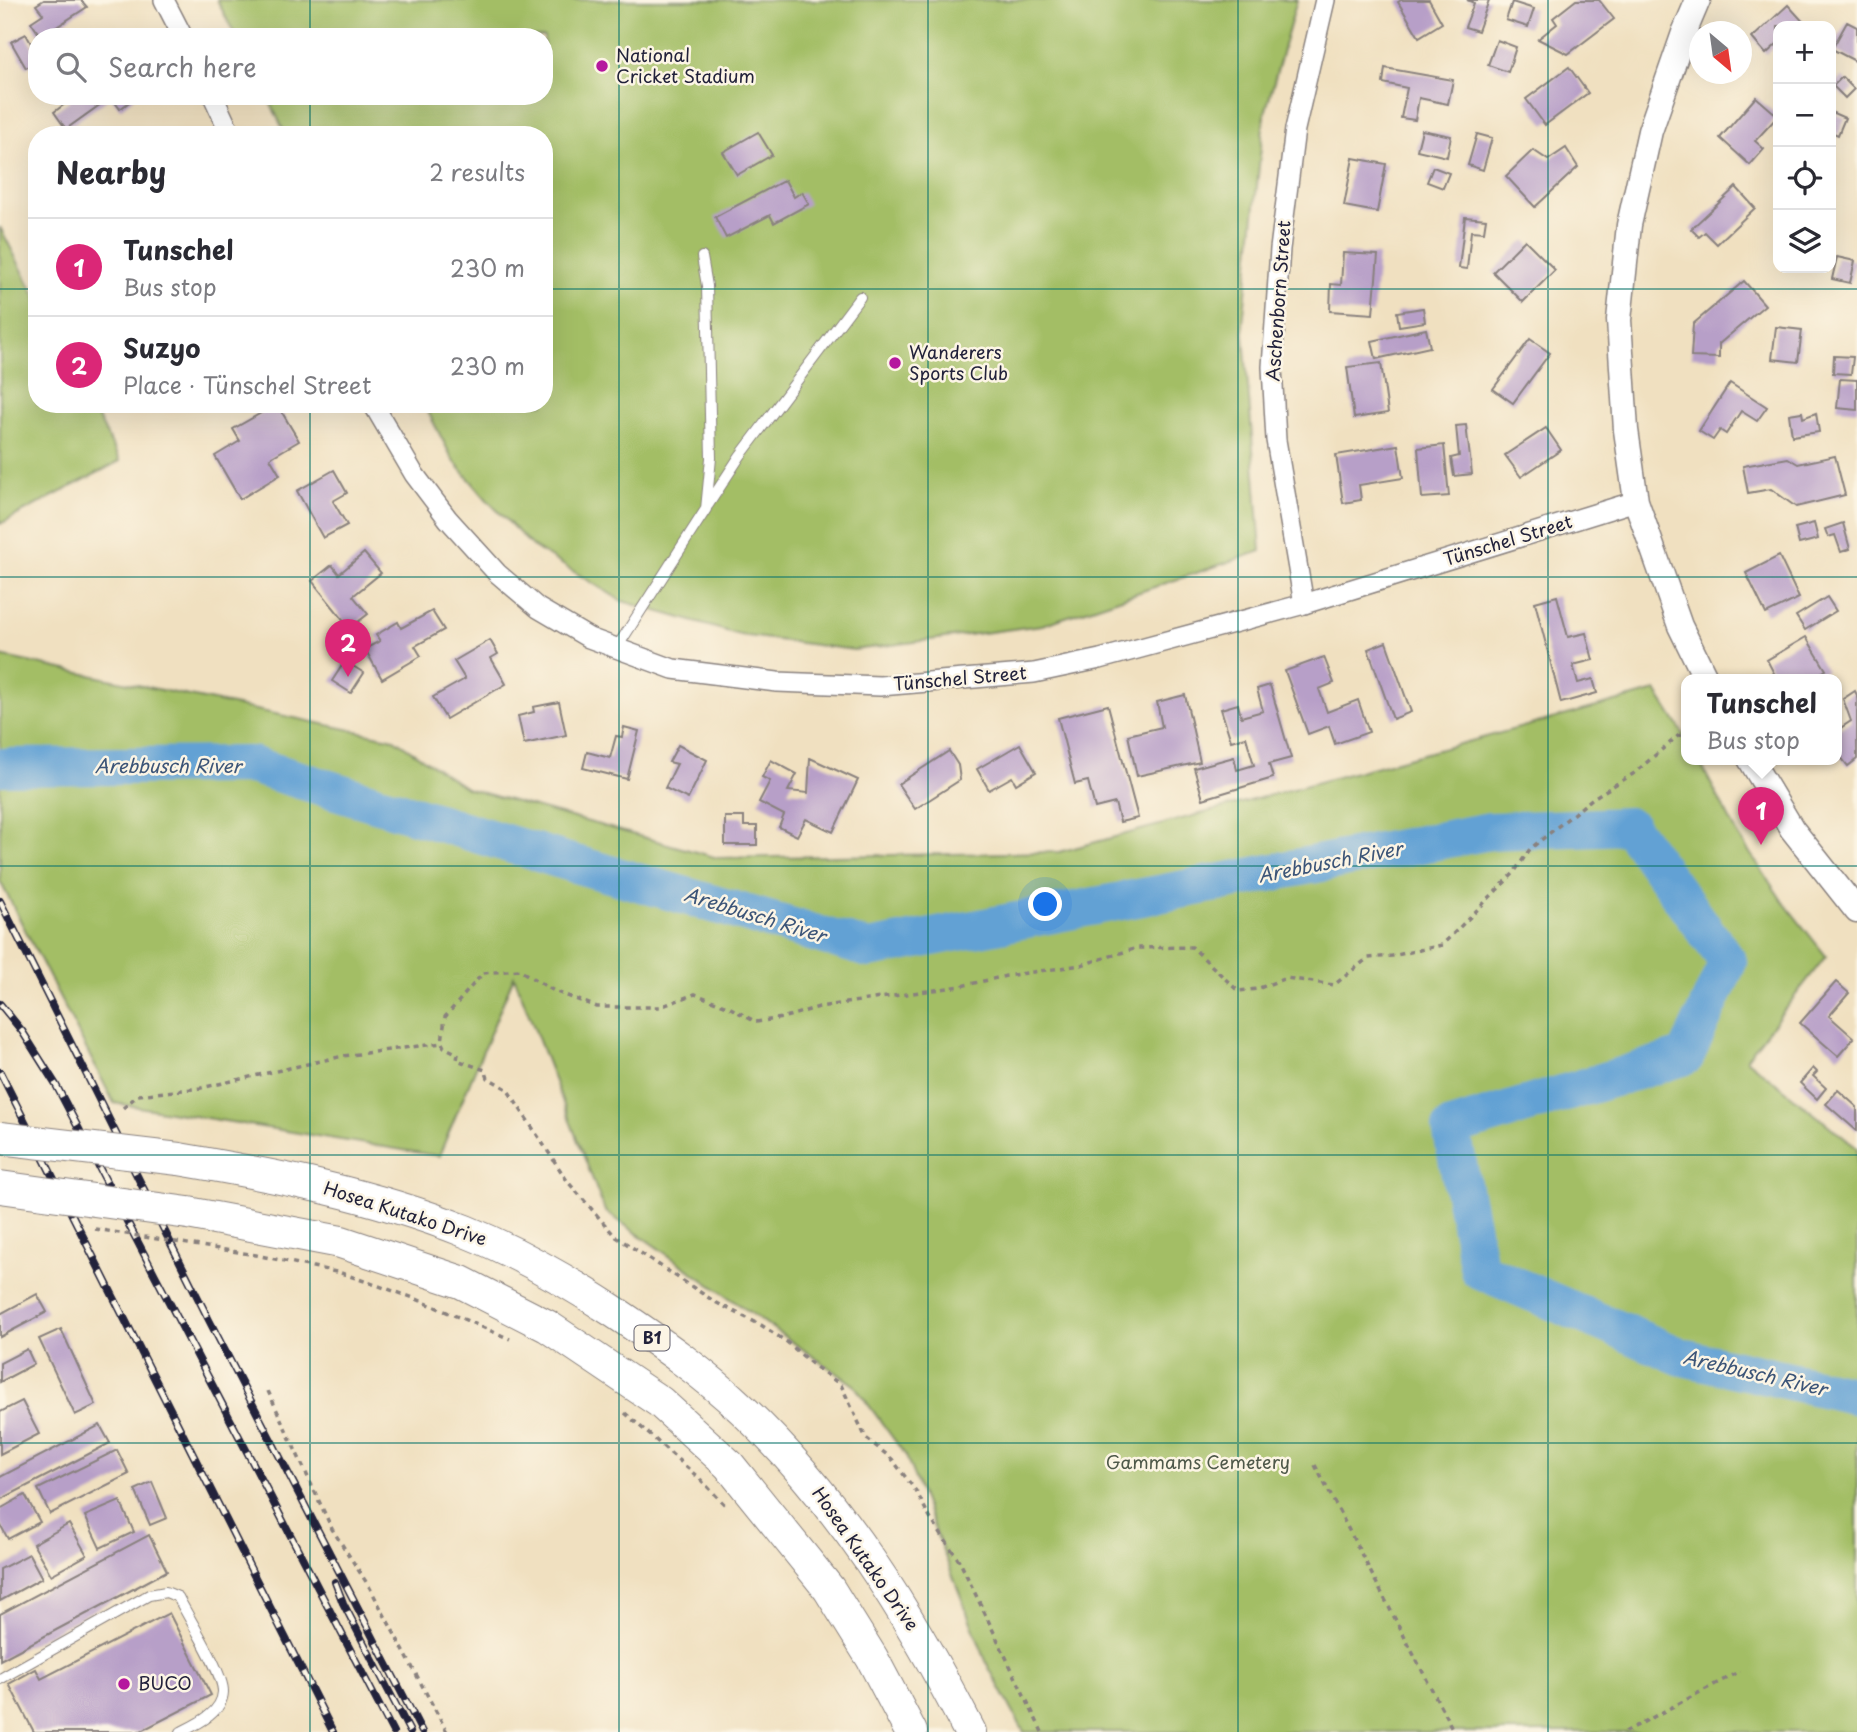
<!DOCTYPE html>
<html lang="en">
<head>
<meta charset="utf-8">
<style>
  body { margin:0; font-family:"Playpen Sans",sans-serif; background:#f2f2f3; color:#2b2b33 }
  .controls { position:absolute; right:21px; top:21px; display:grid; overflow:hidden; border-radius:14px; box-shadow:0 7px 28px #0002 }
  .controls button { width:63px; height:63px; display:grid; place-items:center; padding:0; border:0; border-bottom:2px solid #e1e1e2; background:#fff; color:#2b2b33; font:35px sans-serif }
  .compass { position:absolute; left:1689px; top:21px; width:63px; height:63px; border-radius:50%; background:#fff; box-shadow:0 7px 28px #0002; rotate:151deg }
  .you { position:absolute; left:1046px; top:905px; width:24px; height:24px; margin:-18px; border:5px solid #fff; border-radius:50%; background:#1a73e8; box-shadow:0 0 0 10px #1a73e833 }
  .badge { display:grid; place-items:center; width:46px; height:46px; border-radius:50%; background:#db2777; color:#fff; font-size:23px; font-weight:700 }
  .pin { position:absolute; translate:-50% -58px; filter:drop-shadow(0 2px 4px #0008) }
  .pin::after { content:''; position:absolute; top:37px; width:24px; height:21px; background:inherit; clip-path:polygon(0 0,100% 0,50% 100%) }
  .popup { position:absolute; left:1681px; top:674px; width:161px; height:91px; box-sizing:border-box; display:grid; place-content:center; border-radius:14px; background:#fff; filter:drop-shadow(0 2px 5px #0005); font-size:23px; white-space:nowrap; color:#7c7c81 }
  .popup b { font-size:26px; color:#2b2b33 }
  .popup::after { content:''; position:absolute; left:50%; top:100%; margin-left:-14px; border:14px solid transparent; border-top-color:#fff }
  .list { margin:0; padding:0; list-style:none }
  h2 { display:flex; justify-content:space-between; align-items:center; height:91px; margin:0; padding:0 28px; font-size:30px }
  h2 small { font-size:23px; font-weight:400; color:#7c7c81 }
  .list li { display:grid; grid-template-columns:46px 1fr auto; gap:21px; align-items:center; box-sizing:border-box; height:98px; padding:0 28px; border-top:2px solid #e1e1e2 }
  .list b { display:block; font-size:26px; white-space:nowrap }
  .list p { margin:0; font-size:23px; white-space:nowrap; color:#7c7c81 }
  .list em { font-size:23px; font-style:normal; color:#7c7c81 }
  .icon { flex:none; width:38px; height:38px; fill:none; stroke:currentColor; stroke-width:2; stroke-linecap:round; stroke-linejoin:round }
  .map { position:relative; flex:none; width:1857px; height:1732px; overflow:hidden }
  .search { position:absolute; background:#fff; box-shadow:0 7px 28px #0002; left:28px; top:28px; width:525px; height:77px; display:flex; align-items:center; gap:18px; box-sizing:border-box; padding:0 24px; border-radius:28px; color:#7c7c81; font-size:26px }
  .panel { position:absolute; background:#fff; box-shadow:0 7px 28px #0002; left:28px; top:126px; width:525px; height:287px; border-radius:28px }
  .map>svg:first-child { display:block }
</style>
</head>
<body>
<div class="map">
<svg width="1857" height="1732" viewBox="0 0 1857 1732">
  <rect width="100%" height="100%" fill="#fcf5e5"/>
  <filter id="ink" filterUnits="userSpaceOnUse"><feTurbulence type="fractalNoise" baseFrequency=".0143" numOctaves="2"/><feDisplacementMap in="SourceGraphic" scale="14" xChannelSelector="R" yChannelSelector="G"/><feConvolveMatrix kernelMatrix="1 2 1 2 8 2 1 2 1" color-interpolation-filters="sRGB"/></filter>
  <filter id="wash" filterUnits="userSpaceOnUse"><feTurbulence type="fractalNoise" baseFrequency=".00686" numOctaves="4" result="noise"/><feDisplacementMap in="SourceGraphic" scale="28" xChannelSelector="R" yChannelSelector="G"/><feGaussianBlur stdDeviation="1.57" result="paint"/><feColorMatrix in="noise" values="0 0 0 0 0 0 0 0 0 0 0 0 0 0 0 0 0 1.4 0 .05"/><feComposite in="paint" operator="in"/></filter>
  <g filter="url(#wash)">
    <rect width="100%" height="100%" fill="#f0e0c0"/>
    <g fill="#a3be65" stroke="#627050" stroke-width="2">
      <polygon points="217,0 1297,0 1264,117 1243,323 1261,551 1042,625 854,650 740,635 622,601 532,546 488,501 453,460 424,404 544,404 544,135 286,135 267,96 544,96 544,37 236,37"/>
      <polygon points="0,227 37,299 37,404 91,404 120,461 0,524"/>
      <polygon points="0,656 394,739 466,788 718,858 1059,852 1656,691 1686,738 1686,759 1698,759 1738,835 1781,899 1826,956 1746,1059 1857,1148 1857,1732 1024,1732 988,1666 906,1456 854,1385 605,1211 514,976 439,1156 114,1103 0,881"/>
    </g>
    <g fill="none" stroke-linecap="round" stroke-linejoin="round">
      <polyline stroke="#62a1d4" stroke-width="38" points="0,767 251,765 558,859 869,949 1490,831 1629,826 1728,962 1686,1056 1451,1128 1479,1270 1682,1357 1857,1396"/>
    </g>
    <g id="blocks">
      <g fill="#b79fc8">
        <polygon points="44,0 81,0 87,7 41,37 31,22 43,14 36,5"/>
        <polygon points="1401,0 1429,0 1442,23 1419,37 1398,2"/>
        <polygon points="1467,0 1489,0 1478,31 1465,27 1474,3"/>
        <polygon points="1576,0 1599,0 1614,19 1568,54 1538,39 1557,24 1553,18"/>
        <polygon points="1512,2 1534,9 1528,27 1506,20"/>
        <polygon points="1788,5 1807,26 1778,26 1778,43 1766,54 1752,38"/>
        <polygon points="1847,22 1857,27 1857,62 1832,49"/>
        <polygon points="26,34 34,49 37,47 37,62 26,68 11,42"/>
        <polygon points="1497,40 1516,47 1508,72 1488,65"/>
        <polygon points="1569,67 1588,93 1545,125 1526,99"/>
        <polygon points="1385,68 1453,80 1448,104 1419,98 1415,120 1401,118 1407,88 1383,83"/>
        <polygon points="1842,77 1854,89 1845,98 1833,86"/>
        <polygon points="76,96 137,96 120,109 111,97 66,129 54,112"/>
        <polygon points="1756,97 1778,116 1755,141 1764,149 1750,165 1720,138"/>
        <polygon points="1831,112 1845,118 1838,135 1831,132"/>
        <polygon points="1422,130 1451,136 1447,157 1417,150"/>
        <polygon points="758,132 772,155 737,175 723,152"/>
        <polygon points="1477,134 1492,138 1483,170 1468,165"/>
        <polygon points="1566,148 1578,167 1535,207 1506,176 1533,150 1548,160"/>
        <polygon points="1353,158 1386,164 1377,212 1344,206"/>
        <polygon points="1433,167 1449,173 1443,188 1427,182"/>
        <polygon points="785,180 794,197 802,192 809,204 774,223 770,215 726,238 715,217"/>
        <polygon points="1736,187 1755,208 1717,244 1705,232 1699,237 1691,229"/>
        <polygon points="1465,217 1486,219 1484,232 1471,231 1467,269 1459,268"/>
        <polygon points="1525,240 1555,270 1523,302 1493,272"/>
        <polygon points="1343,253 1378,255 1373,314 1330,311 1331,284 1341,285"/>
        <polygon points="1837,257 1855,261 1850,283 1832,279"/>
        <polygon points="1744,281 1765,305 1719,344 1719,358 1691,357 1693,324"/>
        <polygon points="1423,308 1425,322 1399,326 1397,312"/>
        <polygon points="1776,327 1802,330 1798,362 1772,359"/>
        <polygon points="1426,329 1430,347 1376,359 1372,341"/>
        <polygon points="1530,339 1550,353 1513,403 1493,389"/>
        <polygon points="1834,356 1853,357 1851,374 1833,373"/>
        <polygon points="1381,363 1388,413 1354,418 1347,367"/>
        <polygon points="1840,379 1857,380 1857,410 1837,408"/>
        <polygon points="1730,383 1767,407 1757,421 1741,411 1726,434 1720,430 1713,440 1699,431"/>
        <polygon points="277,404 299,441 270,458 280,475 240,499 215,456 240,441 233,429"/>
        <polygon points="1802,412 1803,418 1816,413 1819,432 1792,436 1789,414"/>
        <polygon points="1466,425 1472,474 1454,476 1451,458 1459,456 1456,426"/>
        <polygon points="1546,428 1561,450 1521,477 1505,455"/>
        <polygon points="1398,445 1403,478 1359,485 1361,500 1343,503 1336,455"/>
        <polygon points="1444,445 1449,496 1422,498 1418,448"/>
        <polygon points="1835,456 1845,495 1796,507 1771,489 1748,493 1743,466 1788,458 1798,464"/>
        <polygon points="334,470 347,493 333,501 347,525 323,538 297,491"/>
        <polygon points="1814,523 1818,539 1799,544 1795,528"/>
        <polygon points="1843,523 1850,549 1841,552 1835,535 1828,537 1825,529"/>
        <polygon points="364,553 381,573 353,596 368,614 350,628 312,581 332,565 339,574"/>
        <polygon points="1779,556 1799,598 1766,614 1746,573"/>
        <polygon points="1557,596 1568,637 1586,633 1593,660 1573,665 1578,683 1593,679 1597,693 1561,703 1535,602"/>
        <polygon points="1827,597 1836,611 1805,630 1796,616"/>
        <polygon points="432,611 444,630 415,646 421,656 382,679 365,649 380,641 376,635 398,622 401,628"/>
        <polygon points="1806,637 1826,670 1811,679 1777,679 1767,660"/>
        <polygon points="490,640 498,654 491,658 506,684 446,719 433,697 465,679 454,661"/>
        <polygon points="1386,642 1411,712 1393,719 1368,649"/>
        <polygon points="1324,657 1334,683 1319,689 1327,712 1358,700 1369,732 1335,744 1329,726 1308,734 1285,671"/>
        <polygon points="345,661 364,673 351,693 332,681"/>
        <polygon points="1270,685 1291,758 1269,764 1273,778 1203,799 1194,768 1234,757 1237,770 1254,765 1246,737 1231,741 1221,709 1238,704 1241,717 1263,711 1257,689"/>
        <polygon points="1855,691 1857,695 1857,759 1848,766 1836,751 1836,731 1851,721 1843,699"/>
        <polygon points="1185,695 1200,762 1137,776 1128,735 1162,727 1157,702"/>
        <polygon points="559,702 566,735 524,744 518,716 534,712 533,707"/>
        <polygon points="1108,705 1138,818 1120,822 1115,803 1095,808 1088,781 1075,784 1058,718"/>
        <polygon points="624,727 639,731 627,779 583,768 587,752 610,758 616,736 622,737"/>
        <polygon points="1020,744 1036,772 1016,784 1012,777 989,790 977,769"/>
        <polygon points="678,745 707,760 688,799 665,788 677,764 669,762"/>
        <polygon points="949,751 958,765 960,780 915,809 898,784"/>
        <polygon points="810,758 858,780 833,832 806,819 797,836 779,827 784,815 759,802 770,781 762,777 771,760 797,774 788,791 808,793"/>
        <polygon points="725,817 744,817 744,826 757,826 757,845 725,845"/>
        <polygon points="1836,982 1849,993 1829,1016 1854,1038 1838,1056 1800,1023"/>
        <polygon points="1813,1068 1817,1072 1813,1076 1826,1088 1817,1099 1800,1083"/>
        <polygon points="1838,1090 1857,1107 1857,1131 1826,1104"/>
        <polygon points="37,1294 47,1312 0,1337 0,1314"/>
        <polygon points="61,1329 96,1405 75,1415 39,1339"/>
        <polygon points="27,1349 34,1364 0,1382 0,1363"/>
        <polygon points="22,1401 39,1434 0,1454 0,1412"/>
        <polygon points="100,1425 110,1443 0,1500 0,1477"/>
        <polygon points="117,1450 129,1474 50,1514 38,1489"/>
        <polygon points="152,1482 167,1518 150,1525 135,1490"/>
        <polygon points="25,1495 40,1522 8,1539 0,1524 0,1509"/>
        <polygon points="120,1501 134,1532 100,1548 85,1516"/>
        <polygon points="69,1524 87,1555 51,1575 33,1544"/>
        <polygon points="149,1535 167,1571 0,1660 0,1614"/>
        <polygon points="29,1554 42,1578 0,1601 0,1569"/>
        <polygon points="169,1613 211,1695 139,1732 34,1732 9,1684 36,1669 41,1679"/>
      </g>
    </g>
  </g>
  <g filter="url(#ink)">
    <use href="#blocks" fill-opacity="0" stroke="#89817e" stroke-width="2"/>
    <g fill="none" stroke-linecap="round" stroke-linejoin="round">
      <g stroke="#89817e" stroke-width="12">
        <g id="service">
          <polyline points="708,505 740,456 860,297"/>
          <polyline points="616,649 706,509 711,458 707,286 702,257"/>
          <path d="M0 1679 149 1595 166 1592 178 1597C187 1615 224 1674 223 1692 222 1713 197 1724 181 1732"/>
        </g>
      </g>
      <g stroke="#89817e" stroke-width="22">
        <g id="minor">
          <polyline points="164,0 183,37"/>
          <polyline points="213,96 231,135"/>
          <polyline points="373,404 414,474 448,519 497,573 538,608 589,638 673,669 777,682 880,686 1034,673 1100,659 1304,604 1636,501"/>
          <polyline points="1304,604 1276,440 1272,367 1280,249 1295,129 1325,0"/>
        </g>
      </g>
      <g stroke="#89817e" stroke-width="27">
        <g id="tertiary">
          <polyline points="1698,0 1684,33 1650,131 1629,225 1619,320 1626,430 1636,501 1680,626 1706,679"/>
          <polyline points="1750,759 1792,829 1857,911"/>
        </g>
      </g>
      <g stroke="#89817e" stroke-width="34">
        <g id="primary">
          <path d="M179 1159C278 1176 371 1194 465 1231 517 1252 566 1280 613 1311 658 1341 704 1373 743 1410 841 1503 909 1613 970 1732"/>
          <polyline points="188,1213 341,1242 461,1282 547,1326 660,1402 729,1465 829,1589 872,1658 911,1732"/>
        </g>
      </g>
      <g stroke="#89817e" stroke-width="3.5" stroke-dasharray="5 5" stroke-linecap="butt">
        <polyline points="123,1108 138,1095 201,1088 343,1056 442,1043"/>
        <polyline points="341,1273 414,1298 510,1339"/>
        <polyline points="268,1391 332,1529 370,1588 447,1732"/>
        <polyline points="625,1413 700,1479 725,1505"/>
        <polyline points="1315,1465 1454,1732"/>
        <polyline points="1042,1732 960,1562 930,1518 916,1491 892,1459 866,1438 841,1385 812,1364 787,1342 761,1325 715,1302 615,1236 568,1182 507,1089 488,1078 485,1070 457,1060 458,1054 444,1047 442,1043 445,1017 483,973 519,970 554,991 597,1007 660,1007 695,994 727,1006 756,1022 782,1018 819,1007 961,986 1006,976 1081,965 1137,948 1192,947 1238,991 1257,989 1286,978 1334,985 1368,958 1392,956 1442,945 1513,874 1530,849 1593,798 1633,774 1678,736 1686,733"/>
        <polyline points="1625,1732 1740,1671"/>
      </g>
      <use href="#service" stroke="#fff" stroke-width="10"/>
      <use href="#minor" stroke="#fff" stroke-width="19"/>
      <use href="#tertiary" stroke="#fff" stroke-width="24"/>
      <use href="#primary" stroke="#fff" stroke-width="32"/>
      <g stroke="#22223b" stroke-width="8">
        <g id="rail">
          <polyline points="0,901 209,1320 422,1732"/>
          <polyline points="0,1004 22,1031 56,1085 393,1732"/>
          <polyline points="0,1072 333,1732"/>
          <polyline points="335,1582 343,1603 410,1732"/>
        </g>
      </g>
      <use href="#rail" stroke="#fcf5e5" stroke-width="5" stroke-dasharray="16" stroke-linecap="butt"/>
      <g stroke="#89817e" stroke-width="34" stroke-linecap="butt">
        <g id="primary-bridge">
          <polyline points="0,1138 179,1159"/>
          <polyline points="0,1187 188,1213"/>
        </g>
      </g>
      <polyline stroke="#89817e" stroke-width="3.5" stroke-dasharray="5 5" stroke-linecap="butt" points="95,1229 256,1255 341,1273"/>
      <use href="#primary-bridge" stroke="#fff" stroke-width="32"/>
    </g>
  </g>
  <path fill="none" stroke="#0f766e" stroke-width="2" stroke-opacity="0.55" d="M310 0V37M619 0V1732M928 0V1732M1238 0V1732M1548 0V1732M310 96V135M0 289H37M544 289H1857M310 404V1732M0 577H1857M0 866H1857M0 1155H1857M0 1443H1857"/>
  <g fill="#b5179e" stroke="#fcf5e5" stroke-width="2.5">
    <circle cx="602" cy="66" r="7"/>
    <circle cx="895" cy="363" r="7"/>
    <circle cx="124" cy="1684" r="7"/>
  </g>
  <g text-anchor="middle" stroke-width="5" stroke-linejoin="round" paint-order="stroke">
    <rect fill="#fcf5e5" stroke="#63616e" stroke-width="2" x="634.5" y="1325.5" width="35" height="25" rx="5"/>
    <g font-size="16" font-weight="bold" fill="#22223b">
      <text x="652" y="1344">B1</text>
    </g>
    <g font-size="18" fill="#22223b" stroke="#fcf5e5" text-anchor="start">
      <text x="616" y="62">National<tspan x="616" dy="21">Cricket Stadium</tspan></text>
      <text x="909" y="359">Wanderers<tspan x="909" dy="21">Sports Club</tspan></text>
      <text x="138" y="1690">BUCO</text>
    </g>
    <g font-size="18" fill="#22223b" stroke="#fcf5e5">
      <text transform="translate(1279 301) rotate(-86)" y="6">Aschenborn Street</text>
      <text transform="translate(1508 541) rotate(-17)" y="6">Tünschel Street</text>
      <text transform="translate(960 679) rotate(-5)" y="6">Tünschel Street</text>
      <text transform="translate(405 1214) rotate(18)" y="6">Hosea Kutako Drive</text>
      <text transform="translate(865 1559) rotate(55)" y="6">Hosea Kutako Drive</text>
    </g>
    <g font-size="18" fill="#4f594a" stroke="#fcf5e5">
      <text x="1198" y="1469">Gammams Cemetery</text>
    </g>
    <g font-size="19" font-style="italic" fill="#3c5578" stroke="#fcf5e5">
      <text x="168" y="773">Arebbusch River</text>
      <text transform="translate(1330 862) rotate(-11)" y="7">Arebbusch River</text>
      <text transform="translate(755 915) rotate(17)" y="7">Arebbusch River</text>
      <text transform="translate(1755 1373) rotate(13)" y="7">Arebbusch River</text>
    </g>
  </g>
</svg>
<div class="controls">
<button>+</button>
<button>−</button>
<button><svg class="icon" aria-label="locate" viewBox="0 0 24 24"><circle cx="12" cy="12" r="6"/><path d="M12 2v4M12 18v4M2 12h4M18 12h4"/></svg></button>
<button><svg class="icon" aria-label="layers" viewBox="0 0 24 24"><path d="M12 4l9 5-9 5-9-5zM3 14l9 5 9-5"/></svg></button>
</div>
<svg class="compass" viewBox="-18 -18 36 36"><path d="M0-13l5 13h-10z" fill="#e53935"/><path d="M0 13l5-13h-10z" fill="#7c7c81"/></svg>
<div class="you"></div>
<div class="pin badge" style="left:1761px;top:845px">1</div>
<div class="popup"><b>Tunschel</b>Bus stop</div>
<div class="pin badge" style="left:348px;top:677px">2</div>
<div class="search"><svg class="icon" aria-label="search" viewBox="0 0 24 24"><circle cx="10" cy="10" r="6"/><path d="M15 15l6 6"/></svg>Search here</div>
<section class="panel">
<h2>Nearby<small>2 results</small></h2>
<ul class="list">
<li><span class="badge">1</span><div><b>Tunschel</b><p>Bus stop</p></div><em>230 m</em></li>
<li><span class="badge">2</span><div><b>Suzyo</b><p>Place · Tünschel Street</p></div><em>230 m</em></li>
</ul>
</section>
</div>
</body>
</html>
